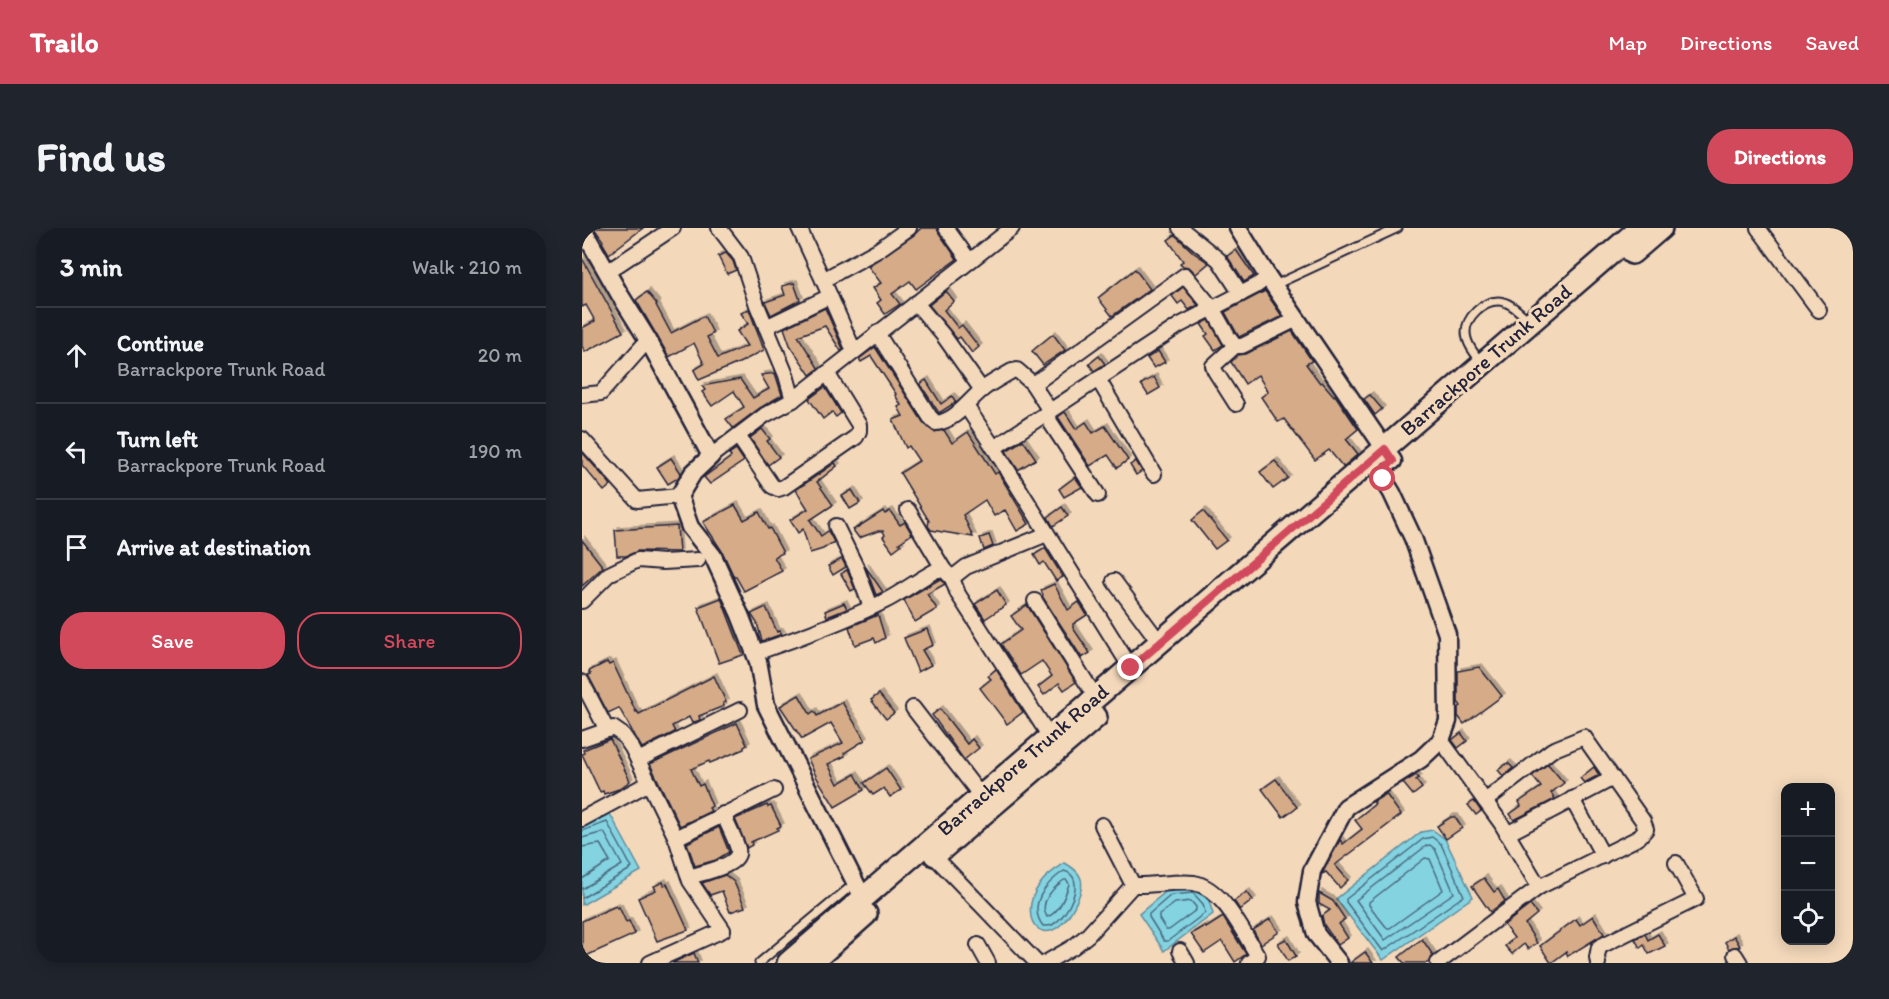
<!DOCTYPE html>
<html lang="en">
<head>
<meta charset="utf-8">
<style>
  body { margin:0; font-family:Itim,sans-serif; background:#20242c; color:#f1f3f6 }
  .controls { position:absolute; right:18px; bottom:18px; display:grid; overflow:hidden; border-radius:12px; box-shadow:0 3px 15px #0003 }
  .controls button { width:54px; height:54px; display:grid; place-items:center; padding:0; border:0; border-bottom:2px solid #363941; background:#171b24; color:#f1f3f6; font:30px sans-serif }
  .stop { position:absolute; width:18px; height:18px; margin:-14px; border:4px solid #d1495b; border-radius:50%; background:#fff }
  .stop.end { background:#d1495b; border-color:#fff; box-shadow:0 2px 6px #0008 }
  .list { margin:0; padding:0; list-style:none }
  h2 { display:flex; justify-content:space-between; align-items:center; height:78px; margin:0; padding:0 24px; font-size:26px }
  h2 small { font-size:20px; font-weight:400; color:#9ea1a6 }
  .list li { display:grid; grid-template-columns:39px 1fr auto; gap:18px; align-items:center; box-sizing:border-box; height:96px; padding:0 24px; border-top:2px solid #363941 }
  .list b { display:block; font-size:22px; white-space:nowrap }
  .list p { margin:0; font-size:20px; white-space:nowrap; color:#9ea1a6 }
  .list em { font-size:20px; font-style:normal; color:#9ea1a6 }
  .actions { display:flex; gap:12px; padding:18px 24px }
  .actions a { flex:1; padding:14px 0; border:2px solid #d1495b; border-radius:24px; text-align:center; font-size:21px; color:#d1495b }
  .actions .main { background:#d1495b; color:#fff }
  .icon { flex:none; width:33px; height:33px; fill:none; stroke:currentColor; stroke-width:2; stroke-linecap:round; stroke-linejoin:round }
  .map { position:relative; flex:none; width:1271px; height:735px; overflow:hidden; border-radius:24px }
  header { display:flex; align-items:center; gap:36px; box-sizing:border-box; height:84px; padding:0 30px; background:#d1495b; color:#fff }
  header strong { font-size:28px }
  nav { display:flex; gap:33px; margin-inline-start:auto; font-size:21px }
  .intro { display:flex; align-items:center; justify-content:space-between; box-sizing:border-box; height:144px; padding:0 36px }
  h1 { margin:0; font-size:42px }
  .button { padding:15px 27px; border-radius:24px; background:#d1495b; color:#fff; font-size:21px; font-weight:700 }
  main { display:flex; gap:36px; padding:0 36px }
  aside { flex:1; background:#171b24; border-radius:24px; box-shadow:0 3px 15px #0003 }
  .map>svg:first-child { display:block }
</style>
</head>
<body>
<header>
<strong>Trailo</strong>
<nav><a>Map</a><a>Directions</a><a>Saved</a></nav>
</header>
<div class="intro"><h1>Find us</h1><a class="button">Directions</a></div>
<main>
<aside>
<h2>3 min<small>Walk · 210 m</small></h2>
<ul class="list">
<li><svg class="icon" aria-label="ahead" viewBox="0 0 24 24"><path d="M12 20V5M6 11l6-6 6 6"/></svg><div><b>Continue</b><p>Barrackpore Trunk Road</p></div><em>20 m</em></li>
<li><svg class="icon" aria-label="left" viewBox="0 0 24 24"><path d="M17 20v-9H6M10 6l-5 5 5 5"/></svg><div><b>Turn left</b><p>Barrackpore Trunk Road</p></div><em>190 m</em></li>
<li><svg class="icon" aria-label="arrive" viewBox="0 0 24 24"><path d="M6 21V4h12l-3 4 3 4H6"/></svg><div><b>Arrive at destination</b></div></li>
</ul>
<div class="actions"><a class="main">Save</a><a>Share</a></div>
</aside>
<div class="map">
<svg width="1271" height="735" viewBox="0 0 1271 735">
  <defs>
    <filter id="shadow"><feDropShadow dx="3" dy="-3" stdDeviation="0" flood-color="#0004"/></filter>
  </defs>
  <rect width="100%" height="100%" fill="#f3d8ba"/>
  <filter id="ink" filterUnits="userSpaceOnUse"><feTurbulence type="fractalNoise" baseFrequency=".0167" numOctaves="2"/><feDisplacementMap in="SourceGraphic" scale="12" xChannelSelector="R" yChannelSelector="G"/><feConvolveMatrix kernelMatrix="1 2 1 2 8 2 1 2 1" color-interpolation-filters="sRGB"/></filter>
  <g filter="url(#ink)">
    <g fill="#84d3e1" stroke="#5d8c9f" stroke-width="1.5">
      <polygon points="27,584 59,643 0,677 0,598"/>
      <polygon points="851,602 863,611 891,669 801,732 754,671 839,604"/>
      <path d="M483 635C497 643 504 651 497 668 469 735 430 693 458 656 464 647 474 641 483 635Z"/>
      <polygon points="616,659 627,673 631,686 582,723 557,686 587,661"/>
    </g>
    <g fill="none" stroke-linecap="round" stroke-linejoin="round">
      <g stroke="#49697d" stroke-width="1.5">
        <polyline points="0,603 25,594 50,640 0,670"/>
        <polygon points="850,609 859,616 882,668 801,723 764,674 764,671 841,611"/>
        <polyline points="0,610 22,604 40,637 0,661"/>
        <polygon points="848,617 853,621 872,665 803,712 774,672 844,618"/>
        <polyline points="0,619 18,616 28,633 0,651"/>
        <polygon points="843,630 848,631 861,662 808,700 805,700 787,677 787,674"/>
        <path d="M482 643C506 649 486 689 470 697 468 698 463 698 461 698 445 677 464 655 482 643Z"/>
        <path d="M482 652H485L487 656C483 669 477 685 465 689 456 675 471 660 482 652Z"/>
        <polygon points="611,665 621,676 623,685 586,713 582,713 567,689 567,686 589,667"/>
        <polygon points="609,673 614,679 614,682 587,702 584,702 577,691 577,687 593,675"/>
      </g>
    </g>
    <g fill="#d6ab87" stroke="#22223b" stroke-width="1.5" filter="url(#shadow)">
      <polygon points="12,0 61,0 27,26 20,14 21,13"/>
      <polygon points="339,0 355,0 357,5 375,31 334,61 328,53 310,66 318,76 303,86 295,75 299,72 291,60 299,55 286,38 332,7"/>
      <polygon points="593,7 612,25 627,35 614,46 607,39 601,38 598,35 601,33 586,12"/>
      <polygon points="654,22 672,48 662,54 645,28"/>
      <polygon points="144,25 151,33 154,42 145,46 136,28"/>
      <polygon points="0,30 41,104 3,124 0,118 0,100 13,93 4,77 0,79"/>
      <polygon points="553,41 568,61 530,88 516,70"/>
      <polygon points="212,55 218,72 189,87 183,74 203,67 200,58"/>
      <polygon points="601,59 616,77 607,82 600,73 596,76 590,68"/>
      <polygon points="364,63 372,73 362,82 376,100 380,97 397,119 390,125 378,109 375,111 347,77"/>
      <polygon points="683,63 700,88 657,109 643,84"/>
      <polygon points="65,64 75,76 74,77 89,105 122,88 131,105 125,109 136,130 165,118 155,103 166,96 159,85 167,81 182,122 159,134 117,152 112,142 122,136 112,115 87,129 54,72"/>
      <polygon points="243,80 261,121 259,123 243,98 216,108 235,138 236,141 228,147 208,117 202,100"/>
      <polygon points="627,92 641,117 633,122 623,108 626,106 619,96"/>
      <polygon points="710,103 730,133 724,136 738,155 740,154 752,168 753,167 776,201 764,211 776,226 761,239 747,222 733,232 702,191 696,194 679,169 686,164 676,147 663,156 649,134 656,127 664,126"/>
      <polygon points="471,106 483,122 461,137 450,123"/>
      <polygon points="293,119 341,194 348,201 352,204 362,202 370,215 386,204 413,246 416,244 447,296 435,303 423,282 412,288 403,272 381,287 391,309 349,302 346,298 347,293 318,245 337,233 327,218 324,220 311,192 321,188 316,179 319,177 313,167 314,166 289,128 279,134 277,131"/>
      <polygon points="576,123 583,134 572,140 565,130"/>
      <polygon points="517,128 523,136 512,143 507,136"/>
      <polygon points="193,145 200,167 178,180 151,200 144,191 162,179 152,163 130,178 120,164 123,162 120,158 158,151 171,170 187,161 179,147"/>
      <polygon points="572,149 578,160 566,167 559,156"/>
      <polygon points="344,152 359,176 370,168 374,174 357,185 338,156"/>
      <polygon points="243,159 259,185 254,189 250,184 241,191 227,171"/>
      <polygon points="788,167 800,181 793,187 782,171"/>
      <polygon points="483,184 494,201 504,194 511,205 523,198 546,232 535,240 526,227 508,238 476,189"/>
      <polygon points="180,201 188,211 185,213 197,229 186,237 168,210"/>
      <polygon points="441,212 454,231 436,242 424,223"/>
      <polygon points="154,221 162,233 128,256 122,249 149,229 147,226"/>
      <polygon points="0,224 29,257 22,263 0,237"/>
      <polygon points="89,230 99,245 96,250 86,256 75,239"/>
      <polygon points="554,233 560,243 554,247 548,237"/>
      <polygon points="693,233 706,250 691,261 678,244"/>
      <polygon points="253,235 255,238 235,254 251,277 228,292 239,308 246,303 252,314 241,321 228,325 221,301 216,305 208,292 226,281 214,262"/>
      <polygon points="493,249 500,259 482,269 477,261"/>
      <polygon points="270,262 278,275 268,281 260,268"/>
      <polygon points="153,277 162,292 177,284 186,301 188,300 201,325 192,329 200,343 162,363 154,349 152,349 140,323 121,294"/>
      <polygon points="480,279 486,288 471,298 466,289"/>
      <polygon points="301,283 303,286 308,283 318,297 323,294 330,306 317,315 319,317 311,323 301,309 303,307 301,303 296,303 277,310 271,302"/>
      <polygon points="621,283 645,312 633,321 610,292"/>
      <polygon points="95,298 97,324 56,323 44,328 35,328 33,302"/>
      <polygon points="407,307 411,318 402,322 398,310"/>
      <polygon points="0,312 21,339 0,358"/>
      <polygon points="463,320 481,349 474,353 462,334 458,337 452,327"/>
      <polygon points="260,331 264,339 251,347 246,338"/>
      <polygon points="283,338 301,364 294,367"/>
      <polygon points="265,342 273,361 269,363 259,346"/>
      <polygon points="358,351 363,356 345,366 355,381 333,394 322,372"/>
      <polygon points="472,356 486,382 497,374 505,387 491,396 491,400 508,425 500,430 460,368 461,367 459,362"/>
      <polygon points="415,362 424,377 403,391 393,376"/>
      <polygon points="139,370 161,427 137,435 116,379"/>
      <polygon points="262,375 265,381 245,389 243,383"/>
      <polygon points="445,377 494,454 482,462 477,455 462,467 456,459 470,448 460,433 439,447 419,416 439,402 429,388"/>
      <polygon points="184,379 195,404 198,403 200,406 180,413 175,395 169,386"/>
      <polygon points="296,387 303,410 294,415 292,410 273,417 267,399"/>
      <polygon points="345,401 351,417 340,422 349,437 336,444 322,410"/>
      <polygon points="25,434 27,437 31,435 54,484 55,483 57,486 132,448 144,474 141,475 142,478 117,488 118,492 110,495 107,489 90,498 93,504 60,520 37,480 26,485 6,447 9,446 7,443"/>
      <polygon points="897,439 920,468 882,496 876,488 876,480 879,478 876,474 876,443"/>
      <polygon points="414,441 441,484 425,496 398,460 409,451 406,448"/>
      <polygon points="297,466 312,485 304,491 289,472"/>
      <polygon points="217,467 228,486 232,483 235,488 260,474 283,512 262,525 263,528 246,536 256,556 273,546 282,562 253,579 235,550 226,531 261,515 249,495 220,511 198,478"/>
      <polygon points="358,481 385,516 390,511 397,520 382,532 350,487"/>
      <polygon points="155,495 165,517 162,519 162,521 128,535 127,533 109,541 117,558 121,556 130,578 127,580 129,583 98,598 68,536"/>
      <polygon points="879,505 885,513 876,520 870,512"/>
      <polygon points="28,511 48,553 37,561 22,566 21,563 18,564 0,526 2,525 1,522"/>
      <polygon points="926,535 931,540 921,548 916,542"/>
      <polygon points="966,536 982,555 969,565 973,571 932,592 928,586 939,578 937,574 959,559 950,548"/>
      <polygon points="1012,539 1017,547 1002,555 998,550"/>
      <polygon points="304,540 319,562 308,569 302,560 291,567 282,555"/>
      <polygon points="834,547 837,550 834,552 840,560 831,567 821,555"/>
      <polygon points="694,551 715,579 701,589 680,561"/>
      <polygon points="804,566 819,587 753,637 766,652 758,660 744,644 740,646 758,612 761,616 780,601 773,592 793,576 791,574"/>
      <polygon points="892,573 899,583 894,587 886,577"/>
      <polygon points="185,577 186,579 189,578 199,598 195,600 196,602 169,614 170,617 165,620 153,591"/>
      <polygon points="869,589 873,589 880,600 864,611 855,598"/>
      <polygon points="137,599 147,624 134,632 113,638 105,615"/>
      <polygon points="143,647 152,654 163,679 148,684 140,663 128,667 120,655"/>
      <polygon points="902,650 912,664 916,661 923,673 908,684 890,658"/>
      <polygon points="81,654 82,657 85,656 106,702 75,713 56,670 74,662 72,658"/>
      <polygon points="665,664 671,672 658,682 652,673"/>
      <polygon points="737,665 751,673 763,691 757,696 766,710 756,717 742,697 740,688 748,682 737,676"/>
      <polygon points="948,677 955,686 943,696 955,715 946,721 942,716 930,726 923,718 932,710 922,697"/>
      <polygon points="34,678 35,680 37,679 44,694 47,693 53,706 4,728 0,719 0,693"/>
      <polygon points="1011,688 1022,706 986,728 984,724 969,735 958,718 994,691 998,697"/>
      <polygon points="641,689 664,726 653,734 640,713 622,725 609,706 622,698 624,700"/>
      <polygon points="688,691 697,704 679,716 671,702"/>
      <polygon points="1063,706 1066,712 1076,706 1083,718 1067,726 1062,717 1058,720 1053,711"/>
      <polygon points="1152,708 1158,718 1147,721 1143,714"/>
      <polygon points="704,711 714,728 706,733 696,715"/>
      <polygon points="840,711 851,727 847,735 822,735 817,729"/>
      <polygon points="783,724 791,735 768,735"/>
      <polygon points="112,725 116,735 90,735"/>
    </g>
    <g fill="none" stroke-linecap="round" stroke-linejoin="round">
      <g stroke="#22223b" stroke-width="11">
        <g id="service">
          <polyline points="693,57 816,0"/>
          <path d="M899 134C892 125 884 115 884 104 884 89 901 73 916 73 928 73 939 86 948 93"/>
          <polyline points="177,735 274,654"/>
        </g>
      </g>
      <g stroke="#22223b" stroke-width="18">
        <g id="minor">
          <polyline points="137,0 159,29 175,77 204,147 211,172"/>
          <polyline points="217,0 241,52 296,22 327,0"/>
          <polyline points="364,0 387,32"/>
          <polyline points="598,0 637,32 659,66"/>
          <polyline points="1176,0 1237,82"/>
          <polyline points="25,44 91,0"/>
          <polyline points="241,52 272,123"/>
          <polyline points="334,75 361,107 400,162"/>
          <polyline points="184,99 248,68"/>
          <path d="M295 105 348 189 354 195C374 193 387 172 401 161 410 154 420 149 430 143L435 142 450 155 456 153 603 47 630 80 647 110 653 118H660L715 91"/>
          <polyline points="653,118 631,138 633,143 654,176"/>
          <polyline points="516,151 572,246"/>
          <polyline points="450,155 468,183"/>
          <polyline points="0,167 19,165 66,112"/>
          <polyline points="384,178 412,220"/>
          <polyline points="463,186 516,267"/>
          <polyline points="156,208 190,258 196,261 202,259 274,209 277,203 277,197 245,145"/>
          <polyline points="0,211 55,272 97,268"/>
          <polyline points="129,228 183,187 211,172 430,0"/>
          <polyline points="326,282 362,342"/>
          <polyline points="254,298 274,339 289,379"/>
          <polyline points="465,306 384,339 370,350 376,366 468,509"/>
          <polyline points="532,353 578,415"/>
          <polyline points="0,373 27,346 56,332 81,334 116,332"/>
          <polyline points="453,373 514,470"/>
          <path d="M173 425C217 410 261 394 303 373 321 364 337 351 355 342H362L370 350"/>
          <polyline points="549,440 412,220 598,97 674,58 686,49"/>
          <polyline points="0,454 25,502"/>
          <polyline points="331,480 399,568"/>
          <polyline points="0,511 31,500 41,507 50,520 94,610"/>
          <polyline points="56,532 158,482"/>
          <polyline points="990,571 1021,628"/>
          <polyline points="903,573 970,522 1002,509 1061,593 1064,601 1056,610 957,659"/>
          <polyline points="0,591 67,555"/>
          <polyline points="520,597 551,657"/>
          <polyline points="925,606 1031,550"/>
          <polyline points="352,628 455,735"/>
          <path d="M107 649C119 645 160 638 156 621 153 610 146 597 141 586"/>
          <polyline points="396,717 406,735"/>
          <polyline points="598,723 605,735"/>
          <polyline points="1153,727 1158,735"/>
          <polyline points="68,735 141,702 108,653 94,610 192,562"/>
          <path d="M463 735 491 719 506 707 551 657C571 658 592 653 612 655 641 660 661 705 676 728L667 735"/>
          <polyline points="856,735 957,659 919,595 859,512"/>
          <polyline points="1016,735 1015,729 1017,719 1114,671 1094,635"/>
        </g>
      </g>
      <g stroke="#22223b" stroke-width="21">
        <g id="tertiary">
          <polyline points="0,0 38,67 66,112 129,228 111,245 97,268 108,299 131,328 158,387 176,433 184,477 281,670"/>
          <polyline points="656,0 686,49 811,233"/>
          <polyline points="757,735 734,706 725,674 730,643 764,579 839,531 859,512 866,493 865,406 831,310 810,265 797,244"/>
        </g>
      </g>
      <g stroke="#22223b" stroke-width="26">
        <g id="primary">
          <polyline points="1050,25 1079,0"/>
          <polyline points="353,627 514,489"/>
          <polyline points="206,735 1058,0"/>
          <polyline points="229,735 284,686"/>
        </g>
      </g>
      <use href="#service" stroke="#f3d8ba" stroke-width="7"/>
      <use href="#minor" stroke="#f3d8ba" stroke-width="14"/>
      <use href="#tertiary" stroke="#f3d8ba" stroke-width="16"/>
      <use href="#primary" stroke="#f3d8ba" stroke-width="21"/>
    </g>
  </g>
  <g fill="none" stroke-linecap="round" stroke-linejoin="round" filter="url(#ink)">
    <polyline stroke="#d1495b" stroke-width="8" points="549,440 803,221 811,233 797,244 801,251"/>
  </g>
  <g text-anchor="middle" stroke-width="6" stroke-linejoin="round" paint-order="stroke">
    <g font-size="21" fill="#22223b" stroke="#f3d8ba">
      <text transform="translate(904 132) rotate(-41)" y="7">Barrackpore Trunk Road</text>
      <text transform="translate(441 532) rotate(-41)" y="7">Barrackpore Trunk Road</text>
    </g>
  </g>
</svg>
<div class="controls">
<button>+</button>
<button>−</button>
<button><svg class="icon" aria-label="locate" viewBox="0 0 24 24"><circle cx="12" cy="12" r="6"/><path d="M12 2v4M12 18v4M2 12h4M18 12h4"/></svg></button>
</div>
<div class="stop" style="left:801px;top:251px"></div>
<div class="stop end" style="left:549px;top:440px"></div>
</div>
</main>
</body>
</html>
